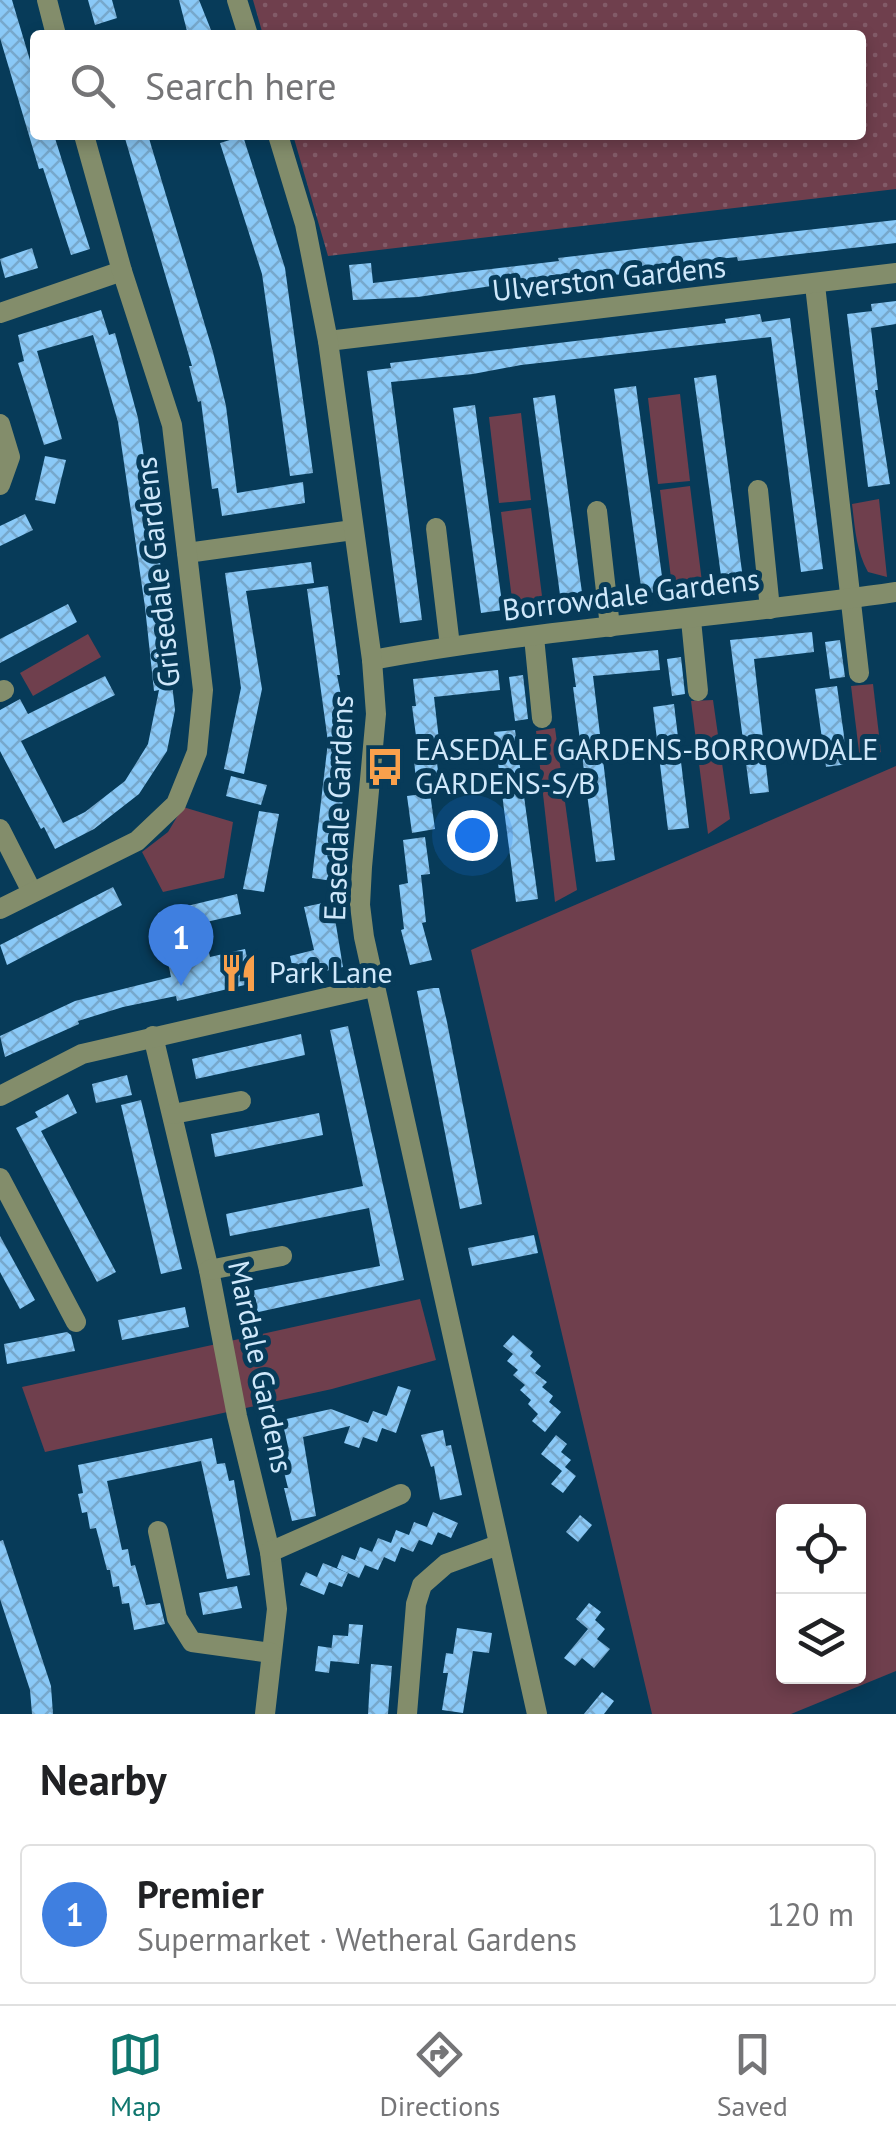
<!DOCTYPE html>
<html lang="en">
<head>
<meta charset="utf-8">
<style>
  body { margin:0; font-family:"PT Sans",sans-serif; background:#f2f2f2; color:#202124 }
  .controls { position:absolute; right:30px; bottom:30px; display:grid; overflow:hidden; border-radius:10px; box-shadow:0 5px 15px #0003 }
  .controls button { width:90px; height:90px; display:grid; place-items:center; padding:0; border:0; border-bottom:2px solid #e0e0e0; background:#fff; color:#202124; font:50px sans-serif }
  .you { position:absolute; left:472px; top:835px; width:35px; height:35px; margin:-25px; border:8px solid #fff; border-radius:50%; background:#1a73e8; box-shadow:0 0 0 15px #1a73e833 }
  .badge { display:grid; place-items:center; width:65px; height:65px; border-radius:50%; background:#0f766e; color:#fff; font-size:32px; font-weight:700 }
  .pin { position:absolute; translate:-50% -82px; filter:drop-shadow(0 2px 5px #0008) }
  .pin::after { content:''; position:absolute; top:52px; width:35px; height:30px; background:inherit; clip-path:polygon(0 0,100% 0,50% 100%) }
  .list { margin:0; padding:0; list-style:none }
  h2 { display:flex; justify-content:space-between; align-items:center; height:130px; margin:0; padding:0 40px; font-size:42px }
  h2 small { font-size:32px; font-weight:400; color:#757577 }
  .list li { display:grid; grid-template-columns:65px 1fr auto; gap:30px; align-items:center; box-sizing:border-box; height:140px; margin:0 20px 20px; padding:0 20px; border:2px solid #e0e0e0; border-radius:10px }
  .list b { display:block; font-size:38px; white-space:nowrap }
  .list p { margin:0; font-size:32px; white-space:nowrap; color:#757577 }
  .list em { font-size:32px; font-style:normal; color:#757577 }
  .icon { flex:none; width:55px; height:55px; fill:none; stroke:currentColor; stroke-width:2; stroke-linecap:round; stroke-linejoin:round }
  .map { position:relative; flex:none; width:896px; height:1714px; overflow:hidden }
  .search { position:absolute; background:#fff; box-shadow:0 5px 15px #0003; left:30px; right:30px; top:30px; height:110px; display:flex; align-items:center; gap:25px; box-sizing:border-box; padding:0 35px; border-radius:10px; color:#757577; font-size:38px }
  .sheet { height:290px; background:#fff }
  nav { display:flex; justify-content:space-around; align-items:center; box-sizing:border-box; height:140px; border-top:2px solid #e0e0e0; background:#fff; font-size:28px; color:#757577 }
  nav a { display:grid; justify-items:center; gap:5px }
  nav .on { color:#0f766e }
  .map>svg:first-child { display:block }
</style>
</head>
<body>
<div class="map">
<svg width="896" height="1714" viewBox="0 0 896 1714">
  <defs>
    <pattern id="park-dots" width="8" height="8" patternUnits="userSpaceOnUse" patternTransform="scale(2.5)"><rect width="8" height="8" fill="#6f3f4d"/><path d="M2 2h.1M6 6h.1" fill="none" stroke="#825b68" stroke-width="1.8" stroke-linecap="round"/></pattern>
    <pattern id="building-cross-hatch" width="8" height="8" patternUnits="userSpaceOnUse" patternTransform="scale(2.5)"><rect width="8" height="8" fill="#8ac9f7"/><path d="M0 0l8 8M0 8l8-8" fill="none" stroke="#77a8cc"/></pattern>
  </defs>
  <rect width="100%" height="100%" fill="#073b59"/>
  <g fill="#6f3f4d" fill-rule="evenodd">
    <polygon points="680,394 690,481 658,484 648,398"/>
    <polygon points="521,413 531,500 499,503 489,417"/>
    <polygon points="690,486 703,590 673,594 660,490"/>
    <path d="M879 499 887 577 868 572C856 550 855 528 852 504Z"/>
    <polygon points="531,508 544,612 514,615 501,512"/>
    <polygon points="88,634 101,657 33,696 20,673"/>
    <polygon points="873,684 881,752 860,760 851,686"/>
    <polygon points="713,700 730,819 708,834 691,701"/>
    <polygon points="555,728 577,890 555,902 536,731"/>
    <path d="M896 766V1671L791 1714H652L471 950ZM784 1512H858V1676H784Z"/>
    <polygon points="183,807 233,822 224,878 163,892 142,852 168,832"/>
    <polygon points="420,1299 436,1360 332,1389 45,1452 22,1387"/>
  </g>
  <polygon fill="url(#park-dots)" points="253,0 896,0 896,189 328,256 293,135 861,135 861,35 263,35"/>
  <g fill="url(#building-cross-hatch)">
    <polygon points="0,0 12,0 35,77 35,135 54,135 90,249 71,255 43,168 39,169 0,38"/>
    <polygon points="88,0 112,0 117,18 95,25"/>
    <polygon points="179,0 199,0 213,35 188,35"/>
    <polygon points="124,135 148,135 213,352 226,406 237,493 303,482 305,503 222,516 218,488 212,489 201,401 198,402 189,366 192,366"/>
    <polygon points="243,136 285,268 313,473 290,476 262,274 220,143"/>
    <polygon points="896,220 896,243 738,261 737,257 636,268 637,273 505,284 418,297 353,300 349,265 371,263 373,283 559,261 558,258 644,248"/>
    <polygon points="32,248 38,268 5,278 0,259"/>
    <polygon points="896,301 896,324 871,328 878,390 875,390 890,484 868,487 847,314 872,311 871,304"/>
    <polygon points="101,310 109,335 115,333 138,418 165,595 162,596 175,710 167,751 139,794 94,829 55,849 44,827 41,829 0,751 0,710 20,699 28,714 105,676 115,695 21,741 63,823 85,812 125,781 148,744 159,690 154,691 145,607 118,422 93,335 37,351 62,439 44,445 18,363 24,361 18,335"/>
    <polygon points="760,314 762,322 790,318 823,569 801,572 771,337 521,365 473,374 391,382 422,620 400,623 367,371 391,368 390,363 726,323 725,319"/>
    <polygon points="716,375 743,579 722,583 694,378"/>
    <polygon points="636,386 664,591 642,594 614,389"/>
    <polygon points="555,395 583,600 561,602 533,398"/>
    <polygon points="475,405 503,610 481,613 453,408"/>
    <polygon points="45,456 66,460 55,504 35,500"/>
    <polygon points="25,514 33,530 0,546 0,526"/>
    <polygon points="311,562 314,583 246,591 262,689 244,774 224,769 241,688 225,573"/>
    <polygon points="328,586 340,675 337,675 350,741 333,881 312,878 328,742 307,589"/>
    <polygon points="68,604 77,622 0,663 0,639"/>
    <polygon points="812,632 814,652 754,659 769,792 750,794 730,640"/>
    <polygon points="840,640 845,677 830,679 825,642"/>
    <polygon points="658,650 660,670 593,676 615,860 596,862 573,687 576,687 572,658"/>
    <polygon points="681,657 685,694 672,696 667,659"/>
    <polygon points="498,670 500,690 434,697 439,740 434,740 440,786 417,788 413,752 418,751 412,706 416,706 413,679"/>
    <polygon points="523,675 528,719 515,721 509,677"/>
    <polygon points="837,686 848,764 826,767 815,689"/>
    <polygon points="674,704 689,828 668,830 653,707"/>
    <polygon points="515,730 538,899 516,902 494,732"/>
    <polygon points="231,776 267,785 261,805 226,796"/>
    <polygon points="430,793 435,829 412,833 407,796"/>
    <polygon points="259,811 279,814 264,892 243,889"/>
    <polygon points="425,837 430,874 421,875 426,922 422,923 432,960 410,965 401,930 404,929 399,885 408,883 403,840"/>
    <polygon points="113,887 122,905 7,965 0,945"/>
    <polygon points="237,894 241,914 202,923 210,957 245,949 253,983 177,1001 176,996 123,1007 78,1021 79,1024 5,1057 0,1036 75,1001 171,977 158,913"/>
    <polygon points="332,901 343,967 295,978 290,956 314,950 304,907"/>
    <polygon points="433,988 439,988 447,1022 482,1204 460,1209 417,991"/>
    <polygon points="348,1026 404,1280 249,1314 245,1292 380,1266 369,1208 230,1236 226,1214 363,1186 330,1030"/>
    <polygon points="301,1034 305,1055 196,1079 192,1059"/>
    <polygon points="127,1075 132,1095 96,1103 92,1084"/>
    <polygon points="68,1094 77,1113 41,1131 116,1272 97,1282 16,1128 38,1117 35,1112"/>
    <polygon points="141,1100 182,1269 161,1274 121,1105"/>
    <polygon points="319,1113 323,1135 215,1157 211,1134"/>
    <polygon points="534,1235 538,1253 472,1266 468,1248"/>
    <polygon points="0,1236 35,1300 20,1309 0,1272"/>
    <polygon points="185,1307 189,1327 122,1340 118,1320"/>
    <polygon points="67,1332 71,1335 75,1351 7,1364 4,1344"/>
    <polygon points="513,1335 533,1352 530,1356 541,1366 535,1373 547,1382 542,1387 553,1396 549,1402 561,1412 545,1432 532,1421 538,1414 528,1404 531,1400 520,1390 525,1385 513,1375 518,1370 507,1361 513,1354 503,1346"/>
    <polygon points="398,1386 411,1390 396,1433 382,1428 377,1442 363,1437 359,1448 344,1443 350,1426 303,1437 316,1516 292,1521 284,1488 288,1488 284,1472 287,1471 283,1452 289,1451 282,1420 331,1409 368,1423 373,1411 387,1416 384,1423"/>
    <polygon points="443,1430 446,1446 451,1445 462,1495 440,1500 434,1466 431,1467 421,1435"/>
    <polygon points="556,1435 567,1444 561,1452 571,1460 565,1467 576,1476 563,1493 551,1484 562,1471 541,1454"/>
    <polygon points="212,1438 217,1464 225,1463 229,1481 234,1480 250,1575 227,1579 201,1461 107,1481 122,1550 128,1549 131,1566 135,1565 146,1605 160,1603 165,1624 134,1630 129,1603 122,1604 119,1586 113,1587 110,1570 107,1570 96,1528 90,1529 87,1512 82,1513 78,1494 83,1493 78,1465"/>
    <polygon points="433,1512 458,1523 451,1538 433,1530 438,1532 432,1545 419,1540 413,1552 401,1547 395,1562 384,1557 378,1570 365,1565 359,1578 337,1568 342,1555 362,1563 355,1560 360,1547 380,1555 372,1552 378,1538 391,1543 396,1530 409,1535 414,1522 427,1527"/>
    <polygon points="580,1515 592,1525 578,1542 566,1532"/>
    <polygon points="3,1540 51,1686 53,1714 32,1714 30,1690 0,1599 0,1541"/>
    <polygon points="323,1563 348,1573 342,1587 329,1582 324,1595 300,1585 306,1572 317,1577"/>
    <polygon points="237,1586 242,1608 203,1615 199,1593"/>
    <polygon points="589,1603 601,1612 595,1620 605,1629 597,1639 610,1649 594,1668 582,1658 575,1666 564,1658 588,1629 576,1619"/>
    <polygon points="349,1624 363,1625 359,1664 330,1661 333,1635 348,1636"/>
    <polygon points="457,1628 492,1633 489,1653 473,1651 463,1713 442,1710 448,1673 443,1673 446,1653 453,1654"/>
    <polygon points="318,1646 332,1648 329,1673 315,1671"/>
    <polygon points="371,1664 392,1666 388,1714 368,1714"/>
    <polygon points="602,1692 614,1701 604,1714 584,1714"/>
  </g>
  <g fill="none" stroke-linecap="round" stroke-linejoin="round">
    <g stroke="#838d6b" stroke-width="20">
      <polyline points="47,0 56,35"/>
      <polyline points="815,285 859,673"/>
      <polyline points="0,313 122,271"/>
      <polyline points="328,341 896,273"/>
      <polyline points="0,424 10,457 0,485"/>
      <polyline points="758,490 770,609"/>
      <polyline points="597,511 610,627"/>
      <polyline points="436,528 450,646"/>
      <polyline points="187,553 353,530"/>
      <polyline points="691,620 698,691"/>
      <polyline points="534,637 542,718"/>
      <path d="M372 660C545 628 722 618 896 592"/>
      <polyline points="0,692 4,690"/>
      <polyline points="0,829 32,892"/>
      <polyline points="0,909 137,841 176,804 197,752 203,690 172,425 122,271 84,135"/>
      <polyline points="153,1036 209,1270 237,1416 270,1552 277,1609 265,1714"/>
      <polyline points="0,1096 82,1054 373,987"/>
      <polyline points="173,1114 241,1101"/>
      <polyline points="0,1178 76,1322"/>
      <polyline points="209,1270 282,1256"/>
      <polyline points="158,1531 177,1618 192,1642 271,1653"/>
      <polyline points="270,1552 401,1494"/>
      <polyline points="407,1714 416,1604 422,1585 446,1564 498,1545"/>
    </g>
    <g stroke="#838d6b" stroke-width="20">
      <polyline points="237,0 248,35"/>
      <polyline points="278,135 305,224 328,341 372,660 376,714 362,867 360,905 364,937 537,1714"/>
    </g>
  </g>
  <defs>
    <g id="bus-bare" transform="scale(3)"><path d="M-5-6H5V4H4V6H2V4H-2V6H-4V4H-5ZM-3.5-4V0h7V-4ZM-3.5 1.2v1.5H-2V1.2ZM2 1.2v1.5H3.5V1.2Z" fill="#f9a04c" stroke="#073b59" stroke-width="2.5" paint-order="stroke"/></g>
    <g id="restaurant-bare" transform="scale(3)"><path d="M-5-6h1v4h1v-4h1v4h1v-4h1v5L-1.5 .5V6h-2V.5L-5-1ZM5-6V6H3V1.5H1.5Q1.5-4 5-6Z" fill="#f9a04c" stroke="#073b59" stroke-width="2.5" paint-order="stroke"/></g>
  </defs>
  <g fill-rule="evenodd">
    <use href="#bus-bare" x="385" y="767"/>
    <use href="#restaurant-bare" x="239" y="973"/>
  </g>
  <g text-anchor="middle" stroke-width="10" stroke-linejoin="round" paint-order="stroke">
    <g font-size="30" fill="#cfe8fb" stroke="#073b59">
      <text transform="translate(609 279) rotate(-6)" y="10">Ulverston Gardens</text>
      <text transform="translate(158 572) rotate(-96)" y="10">Grisedale Gardens</text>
      <text transform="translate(631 595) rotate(-7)" y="10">Borrowdale Gardens</text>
      <text transform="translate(339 808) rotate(-88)" y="10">Easedale Gardens</text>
      <text transform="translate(260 1367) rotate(78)" y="10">Mardale Gardens</text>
    </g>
    <g font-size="30" fill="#cfe8fb" stroke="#073b59" text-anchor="start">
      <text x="415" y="760">EASEDALE GARDENS-BORROWDALE<tspan x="415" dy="34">GARDENS-S/B</tspan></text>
      <text x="269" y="983">Park Lane</text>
    </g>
  </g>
</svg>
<div class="controls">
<button><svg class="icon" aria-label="locate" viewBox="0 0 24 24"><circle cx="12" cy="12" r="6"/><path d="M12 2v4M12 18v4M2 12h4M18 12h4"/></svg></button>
<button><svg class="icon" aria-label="layers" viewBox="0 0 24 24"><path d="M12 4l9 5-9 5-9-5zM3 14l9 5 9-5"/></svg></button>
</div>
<div class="you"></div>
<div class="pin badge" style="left:181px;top:986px;background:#3f7fe0">1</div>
<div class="search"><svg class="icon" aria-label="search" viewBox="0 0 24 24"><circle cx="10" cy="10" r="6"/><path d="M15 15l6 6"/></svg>Search here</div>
</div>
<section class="sheet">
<h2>Nearby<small></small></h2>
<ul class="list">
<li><span class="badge" style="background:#3f7fe0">1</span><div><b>Premier</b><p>Supermarket · Wetheral Gardens</p></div><em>120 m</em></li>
</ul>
</section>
<nav>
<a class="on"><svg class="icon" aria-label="map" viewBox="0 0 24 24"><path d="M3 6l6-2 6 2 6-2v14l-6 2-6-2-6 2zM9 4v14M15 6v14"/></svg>Map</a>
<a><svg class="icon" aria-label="directions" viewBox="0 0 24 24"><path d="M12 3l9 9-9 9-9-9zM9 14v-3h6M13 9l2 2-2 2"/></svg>Directions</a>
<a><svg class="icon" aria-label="saved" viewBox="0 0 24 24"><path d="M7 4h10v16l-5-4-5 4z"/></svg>Saved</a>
</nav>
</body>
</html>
